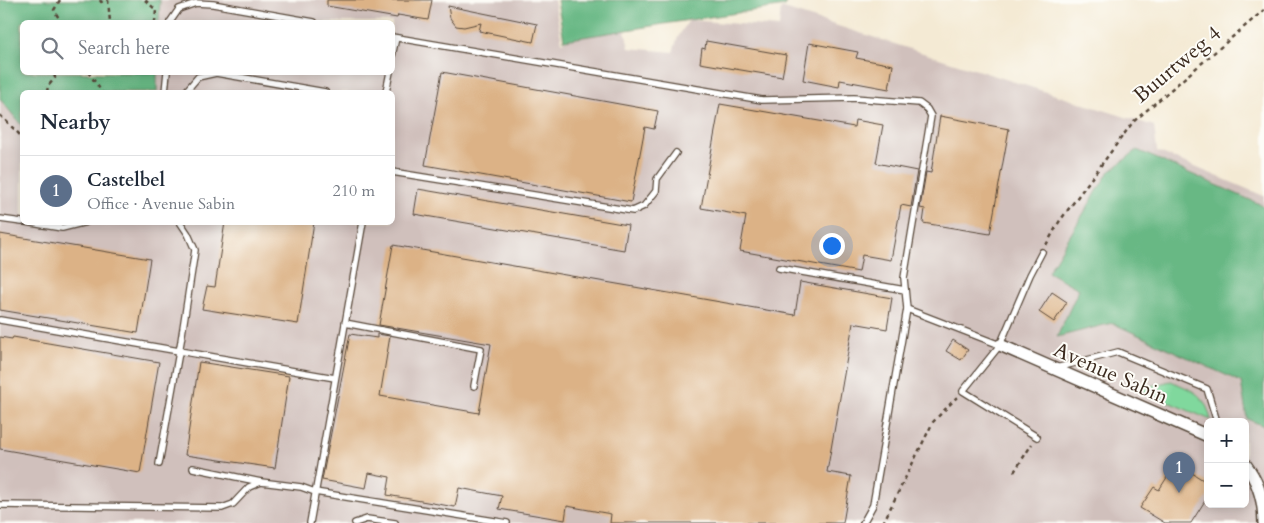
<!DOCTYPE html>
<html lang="en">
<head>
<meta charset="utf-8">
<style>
  body { margin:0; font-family:Cardo,serif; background:#f6f6f7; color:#1f2937 }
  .controls { position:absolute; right:15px; bottom:15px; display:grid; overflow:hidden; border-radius:8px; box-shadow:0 2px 12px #0003 }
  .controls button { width:45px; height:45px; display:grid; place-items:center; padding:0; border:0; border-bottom:1px solid #e0e1e3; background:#fff; color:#1f2937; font:25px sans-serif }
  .you { position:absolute; left:831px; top:245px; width:18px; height:18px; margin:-12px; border:4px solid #fff; border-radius:50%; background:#1a73e8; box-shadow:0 0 0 8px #1a73e833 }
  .badge { display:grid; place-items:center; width:32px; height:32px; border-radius:50%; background:#ea580c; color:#fff; font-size:16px; font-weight:700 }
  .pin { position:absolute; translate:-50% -41px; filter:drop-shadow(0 1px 2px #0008) }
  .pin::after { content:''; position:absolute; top:26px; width:18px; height:15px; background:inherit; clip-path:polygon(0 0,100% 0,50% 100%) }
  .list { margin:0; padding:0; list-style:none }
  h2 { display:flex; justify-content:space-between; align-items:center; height:65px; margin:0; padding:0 20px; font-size:21px }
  h2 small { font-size:16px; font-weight:400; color:#747a83 }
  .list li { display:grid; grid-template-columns:32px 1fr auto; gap:15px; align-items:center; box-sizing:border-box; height:70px; padding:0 20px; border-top:1px solid #e0e1e3 }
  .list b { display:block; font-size:19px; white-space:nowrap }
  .list p { margin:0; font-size:16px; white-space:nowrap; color:#747a83 }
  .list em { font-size:16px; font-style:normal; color:#747a83 }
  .icon { flex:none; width:28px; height:28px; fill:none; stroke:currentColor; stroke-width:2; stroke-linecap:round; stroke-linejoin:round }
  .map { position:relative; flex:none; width:1264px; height:523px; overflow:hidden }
  .search { position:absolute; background:#fff; box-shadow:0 2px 12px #0003; left:20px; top:20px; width:375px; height:55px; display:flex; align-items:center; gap:12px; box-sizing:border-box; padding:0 18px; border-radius:8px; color:#747a83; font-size:19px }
  .panel { position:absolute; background:#fff; box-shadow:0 2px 12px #0003; left:20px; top:90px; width:375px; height:135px; border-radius:8px }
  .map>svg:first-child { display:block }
</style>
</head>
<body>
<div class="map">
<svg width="1264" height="523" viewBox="0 0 1264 523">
  <rect width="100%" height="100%" fill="#fdfcf7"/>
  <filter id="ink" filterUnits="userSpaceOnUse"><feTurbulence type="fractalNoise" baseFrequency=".02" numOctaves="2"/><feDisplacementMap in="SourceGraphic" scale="10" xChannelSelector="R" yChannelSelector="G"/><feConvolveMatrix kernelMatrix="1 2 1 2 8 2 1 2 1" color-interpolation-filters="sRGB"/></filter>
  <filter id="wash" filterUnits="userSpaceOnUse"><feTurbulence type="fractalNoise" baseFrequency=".0096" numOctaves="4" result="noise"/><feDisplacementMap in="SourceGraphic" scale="20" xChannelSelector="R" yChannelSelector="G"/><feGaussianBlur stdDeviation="1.12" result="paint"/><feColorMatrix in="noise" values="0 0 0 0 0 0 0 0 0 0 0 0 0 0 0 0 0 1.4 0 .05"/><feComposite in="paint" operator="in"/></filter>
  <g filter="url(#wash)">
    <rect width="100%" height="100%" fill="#f4ead4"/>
    <path fill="#d0c0bc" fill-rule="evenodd" d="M0 0H554L562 42 622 16 629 48 673 52 678 37 689 20 779 27 781 8 1154 126 1157 151 1264 196V523H0ZM22 22H392V72H22ZM22 92H392V222H22ZM1208 422H1245V504H1208Z"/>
    <path fill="#80d89d" stroke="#5e815e" d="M1171 381C1194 391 1205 394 1211 420L1137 389Z"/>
    <g fill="#68b884" stroke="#527151">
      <polygon points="0,0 160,0 159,22 22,22 22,72 157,73 157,92 22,92 22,126 0,99"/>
      <polygon points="557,0 786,0 785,6 689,20 564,40"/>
      <polygon points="1137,150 1264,206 1264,426 1247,419 1241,382 1112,323 1057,337 1079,289 1048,272 1108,173"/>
    </g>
    <g id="blocks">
      <g fill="#dcb286">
        <polygon points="327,0 432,0 428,20 398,15 397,18 327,6"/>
        <polygon points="448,6 537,24 533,42 479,31 481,23 464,27 456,26 450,18"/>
        <polygon points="706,41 786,55 782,77 700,63 702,48 705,49"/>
        <polygon points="809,43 858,52 856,58 893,65 889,89 840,80 839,87 803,80"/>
        <polygon points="442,72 658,111 654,129 645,127 631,202 425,165"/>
        <polygon points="720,104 854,127 855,120 883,125 876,163 917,171 911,207 901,205 891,260 862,255 859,272 740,251 746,216 701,208"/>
        <polygon points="940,116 1009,129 990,234 923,223 925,209 920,208 926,172 931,173"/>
        <polygon points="418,189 628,225 624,250 414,214"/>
        <polygon points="225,222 314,222 298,324 202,309 207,286 215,287"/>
        <polygon points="0,234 150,259 138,333 0,310"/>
        <polygon points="393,245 795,315 800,282 892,298 887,329 853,323 827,472 851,476 843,523 610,523 611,514 567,506 565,520 499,509 502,496 459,488 455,507 387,495 390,477 369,473 366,488 322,480 350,334 377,338 377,334 390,336 380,396 479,413 491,344 379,325"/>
        <polygon points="1052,292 1067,302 1054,322 1039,312"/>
        <polygon points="0,337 12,339 13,337 159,362 140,473 0,449"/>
        <polygon points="953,340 968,350 961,360 946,351"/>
        <polygon points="199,362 289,376 275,468 185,455"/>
        <polygon points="1176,463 1208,483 1208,496 1191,523 1165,523 1140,508 1154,487 1159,490"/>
      </g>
    </g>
  </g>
  <g filter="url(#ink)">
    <use href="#blocks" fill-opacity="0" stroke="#574739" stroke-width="1"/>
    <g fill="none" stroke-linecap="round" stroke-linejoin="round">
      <g stroke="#574739" stroke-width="8">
        <g id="lane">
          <polyline points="170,22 179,9 196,3 213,4 314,22"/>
          <polyline points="392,37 762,100 854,98 919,103 927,109 931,116 904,278 907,309 873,505 863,523"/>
          <polyline points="392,56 396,38"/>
          <polyline points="165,92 167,72"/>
          <polyline points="187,92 187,90 198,77 216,73 325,92"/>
          <polyline points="386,92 390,72"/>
          <polyline points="392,172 633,211 644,206 656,191 657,179 676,153"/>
          <polyline points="0,219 22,222"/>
          <polyline points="25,222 62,228 86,222"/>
          <polyline points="779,268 905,290"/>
          <polyline points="907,309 1000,345"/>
          <polyline points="0,320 335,378"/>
          <polyline points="345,323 481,349 474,386"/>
          <polyline points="1056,368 1118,352 1207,389 1217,422"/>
          <polyline points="1037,437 963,391 1000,345 1030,275 1042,252"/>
          <polyline points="159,464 181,341 195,250 188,234 180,222"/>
          <polyline points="193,468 261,482 301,487 315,492 507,523"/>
          <polyline points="0,505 222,508 233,504 249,487 261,482"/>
          <polyline points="310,523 363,222"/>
          <polyline points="355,523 367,519 395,523"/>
        </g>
      </g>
      <g stroke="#574739" stroke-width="14">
        <g id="street">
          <polyline points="1000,345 1208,436"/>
          <path d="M1245 464C1259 482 1264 501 1264 523"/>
        </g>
      </g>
      <g stroke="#574739" stroke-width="2.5" stroke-dasharray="4 4" stroke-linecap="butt">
        <polyline points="60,0 54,10 61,22"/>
        <polyline points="100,0 101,2 106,0"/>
        <polyline points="108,0 110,22"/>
        <polyline points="145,0 156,10 155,22"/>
        <polyline points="88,72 102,92"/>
        <polyline points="47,92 48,86 55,78 54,72"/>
        <polyline points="0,115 22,137"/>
        <polyline points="1046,245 1059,222 1133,122 1264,10"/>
        <polyline points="1014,472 1032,444"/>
        <polyline points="883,523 933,422 958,396"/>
      </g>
      <use href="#lane" stroke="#fff" stroke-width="5.5"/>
      <use href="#street" stroke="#fff" stroke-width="11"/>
    </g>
  </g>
  <g text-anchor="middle" stroke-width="4" stroke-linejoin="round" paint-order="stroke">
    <g font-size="21" fill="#3b2a1e" stroke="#fdfcf7">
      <text transform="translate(1177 64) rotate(-40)" y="7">Buurtweg 4</text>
      <text transform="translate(1111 373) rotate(24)" y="7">Avenue Sabin</text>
    </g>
  </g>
</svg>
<div class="controls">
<button>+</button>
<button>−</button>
</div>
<div class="you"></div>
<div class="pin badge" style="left:1179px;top:493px;background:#5c6f8a">1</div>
<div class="search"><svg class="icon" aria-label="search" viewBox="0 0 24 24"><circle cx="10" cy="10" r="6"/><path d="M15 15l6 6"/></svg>Search here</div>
<section class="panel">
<h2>Nearby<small></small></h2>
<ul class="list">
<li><span class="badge" style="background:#5c6f8a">1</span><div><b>Castelbel</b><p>Office · Avenue Sabin</p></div><em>210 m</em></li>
</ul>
</section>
</div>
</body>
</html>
